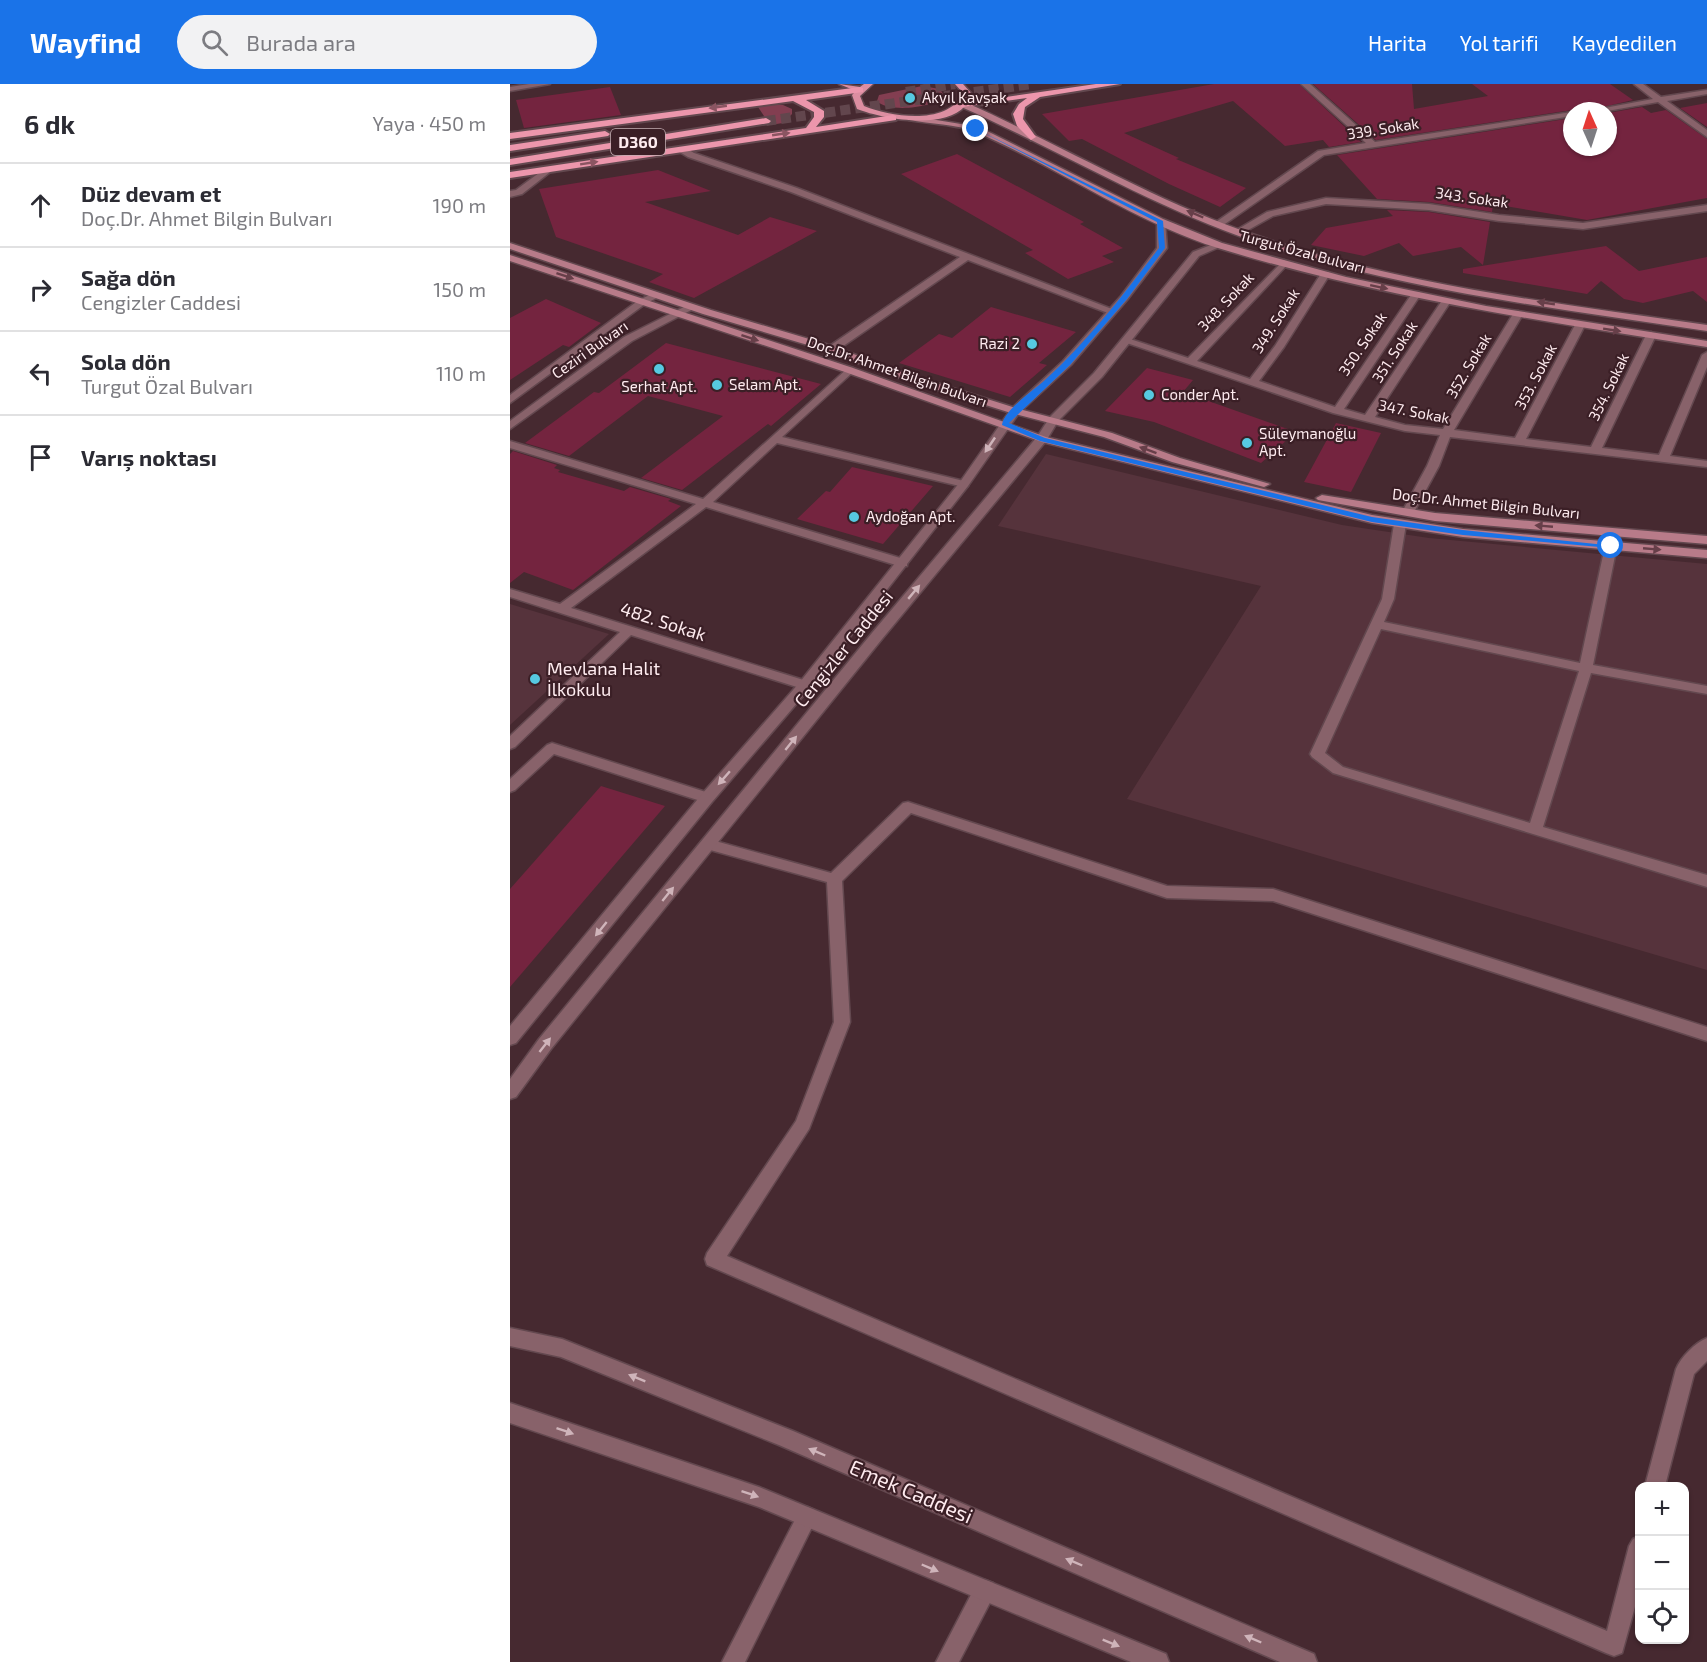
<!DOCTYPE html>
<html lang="tr">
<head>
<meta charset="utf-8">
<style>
  body { margin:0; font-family:"Exo 2",sans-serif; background:#f2f2f3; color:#2b2b33 }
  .controls { position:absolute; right:18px; bottom:18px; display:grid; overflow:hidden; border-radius:12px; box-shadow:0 2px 4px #0004 }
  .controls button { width:54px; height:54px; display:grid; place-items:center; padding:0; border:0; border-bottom:2px solid #e1e1e2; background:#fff; color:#2b2b33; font:30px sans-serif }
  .compass { position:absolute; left:1053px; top:18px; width:54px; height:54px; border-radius:50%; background:#fff; box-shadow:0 2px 4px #0004; rotate:357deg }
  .stop { position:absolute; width:18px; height:18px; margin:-14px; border:4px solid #1a73e8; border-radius:50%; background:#fff }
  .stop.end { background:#1a73e8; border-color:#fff; box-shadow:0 2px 6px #0008 }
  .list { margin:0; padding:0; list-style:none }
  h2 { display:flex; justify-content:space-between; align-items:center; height:78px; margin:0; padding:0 24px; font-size:26px }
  h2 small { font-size:20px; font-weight:400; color:#7c7c81 }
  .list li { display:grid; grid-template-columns:39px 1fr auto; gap:18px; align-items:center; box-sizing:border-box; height:84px; padding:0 24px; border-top:2px solid #e1e1e2 }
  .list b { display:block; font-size:22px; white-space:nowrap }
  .list p { margin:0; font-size:20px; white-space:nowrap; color:#7c7c81 }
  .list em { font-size:20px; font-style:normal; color:#7c7c81 }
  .icon { flex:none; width:33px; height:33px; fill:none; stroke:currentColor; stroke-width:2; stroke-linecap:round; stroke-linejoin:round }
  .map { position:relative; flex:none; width:1197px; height:1578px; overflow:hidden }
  header { display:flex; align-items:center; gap:36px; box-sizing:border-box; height:84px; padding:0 30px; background:#1a73e8; color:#fff }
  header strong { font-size:28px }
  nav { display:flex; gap:33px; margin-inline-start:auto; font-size:21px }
  .search { width:420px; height:54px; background:#f2f2f3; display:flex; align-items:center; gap:15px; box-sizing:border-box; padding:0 21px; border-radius:33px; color:#7c7c81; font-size:22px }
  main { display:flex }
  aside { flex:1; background:#fff }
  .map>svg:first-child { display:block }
</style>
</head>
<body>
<header>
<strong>Wayfind</strong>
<div class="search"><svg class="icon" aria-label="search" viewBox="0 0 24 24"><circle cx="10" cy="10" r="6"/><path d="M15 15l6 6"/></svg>Burada ara</div>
<nav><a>Harita</a><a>Yol tarifi</a><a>Kaydedilen</a></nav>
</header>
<main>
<aside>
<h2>6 dk<small>Yaya · 450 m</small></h2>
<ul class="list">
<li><svg class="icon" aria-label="ahead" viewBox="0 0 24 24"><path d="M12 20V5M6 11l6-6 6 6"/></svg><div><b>Düz devam et</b><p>Doç.Dr. Ahmet Bilgin Bulvarı</p></div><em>190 m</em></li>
<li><svg class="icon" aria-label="right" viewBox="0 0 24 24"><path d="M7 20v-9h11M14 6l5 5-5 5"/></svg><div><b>Sağa dön</b><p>Cengizler Caddesi</p></div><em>150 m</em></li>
<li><svg class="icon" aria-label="left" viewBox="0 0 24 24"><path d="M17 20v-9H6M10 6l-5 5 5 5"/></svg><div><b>Sola dön</b><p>Turgut Özal Bulvarı</p></div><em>110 m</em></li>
<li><svg class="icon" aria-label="arrive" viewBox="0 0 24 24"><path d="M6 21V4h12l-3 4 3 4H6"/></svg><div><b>Varış noktası</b></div></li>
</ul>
</aside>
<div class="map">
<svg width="1197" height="1578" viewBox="0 0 1197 1578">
  <rect width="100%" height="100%" fill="#462930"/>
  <g fill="#56333c">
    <polygon points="536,370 832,441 919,454 1197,480 1197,886 617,715 751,502 488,442"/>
    <polygon points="0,520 99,550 0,641"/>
  </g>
  <g fill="#833e51">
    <path d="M412 2 430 5 434 12C425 24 377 29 367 17L369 11Z"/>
    <polygon points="246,20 273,21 282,25 282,30 273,39 260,41"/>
  </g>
  <g fill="#74243f">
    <polygon points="704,0 789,0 851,58 819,63 813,56 775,62 723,17 614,49 669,74 666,75 736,104 710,123 659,100 572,55 559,57 532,30"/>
    <polygon points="803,0 902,0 904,25 978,12 962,0 1100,0 1123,16 1076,27 1062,26 866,56"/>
    <polygon points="100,3 111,31 14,44 6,16"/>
    <polygon points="1197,19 1197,43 1170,24"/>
    <polygon points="1132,23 1141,29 1156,26 1197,55 1197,114 1077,136 983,120 982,128 919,118 867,115 827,71 1062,34 1062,63 1098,63 1098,29"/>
    <polygon points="447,70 574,138 570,140 613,164 592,172 604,178 558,195 515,169 523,166 391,90"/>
    <polygon points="148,86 201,107 135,118 228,151 260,133 307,147 184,214 139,198 153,190 46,153 29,105"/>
    <polygon points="877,126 919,128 980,138 973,181 951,163 903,172 889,159 854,172 801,161 816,144 883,132"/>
    <polygon points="1096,162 1129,187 1197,173 1197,218 1183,207 1133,219 1114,215 1091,197 1077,210 953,189 953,185"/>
    <polygon points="36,215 91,239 59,263 53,261 0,296 0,234"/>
    <polygon points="481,223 566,248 529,279 537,281 500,313 389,279 429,250 442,254"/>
    <polygon points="156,259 311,300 261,342 258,340 172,406 131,394 213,332 138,312 59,372 15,359 84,308 89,309"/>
    <polygon points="637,284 683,296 673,308 786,348 751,379 644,338 595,327"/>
    <polygon points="826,339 871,349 841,408 794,398"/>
    <polygon points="3,367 47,381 44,384 50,386 48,388 114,407 120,403 161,415 158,417 171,422 63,506 14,488 0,499 0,370"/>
    <polygon points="342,383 423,402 373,460 287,435 316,407 320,408"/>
    <polygon points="91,702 155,722 0,903 0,805"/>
  </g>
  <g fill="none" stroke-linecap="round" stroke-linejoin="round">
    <g stroke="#62464d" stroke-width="10" stroke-dasharray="10 5" stroke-linecap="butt">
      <polyline points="396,8 445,0"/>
      <polyline points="256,37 522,0"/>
    </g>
    <g stroke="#63484f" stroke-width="3">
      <polygon id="service" points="37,83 44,85 12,110 0,113 0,107 6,106"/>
    </g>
    <g stroke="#63484f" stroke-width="3">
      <g id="minor">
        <polygon points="19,0 40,0 0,7 0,3"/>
        <polygon points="791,0 800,0 865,58 1062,28 1062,32 814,71 712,142 706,142 706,138 808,67 856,59"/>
        <polygon points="1124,0 1133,0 1151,13 1197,6 1197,10 1157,17 1197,46 1197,53 1148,18 1097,27 1078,27 1143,15"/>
        <polygon points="168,63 174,63 184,69 287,104 607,227 598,229 458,176 326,267 318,267 318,263 450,173 281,108 178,73 168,67"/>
        <polygon points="816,114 919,120 989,131 1073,139 1197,121 1197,127 1073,145 989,137 919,126 816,120 763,132 731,150 723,148 757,128"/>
        <polygon points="774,176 779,179 777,181 687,277 740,295 765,262 812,188 818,188 820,190 774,263 749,297 825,323 903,208 909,208 911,210 834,325 855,331 933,215 939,215 941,217 865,333 895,341 933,345 1003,230 1008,227 1013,230 944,346 1005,354 1065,241 1070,238 1075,241 1016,355 1081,363 1136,251 1141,248 1146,251 1092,364 1149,371 1192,271 1197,268 1197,283 1160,372 1197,377 1197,383 940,353 929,382 904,428 898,432 892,428 917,382 930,351 895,347 823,329 611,257 620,255 678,274"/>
        <polygon points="339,283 343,284 343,288 272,353 458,398 458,402 454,403 267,359 203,418 397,476 397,482 389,482 196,423 61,524 300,598 302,601 300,604 290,604 121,551 5,663 0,665 0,652 110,548 0,513 0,505 50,520 186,420 0,364 0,357 193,415"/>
        <path d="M890 436 896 440 884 515 874 538 1070 579 1095 462 1101 458 1105 459 1107 462 1083 581 1197 602V610L1081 589 1033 743 1197 791V803L823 689 802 673 800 670 872 515 884 440ZM871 545 1069 587 1020 739 833 683 815 669Z"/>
        <polygon points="42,659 202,710 204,714 197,719 44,670 5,706 0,708 0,695 37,661"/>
        <polygon points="398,718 657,802 763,805 1197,943 1197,957 763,817 657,814 401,729 332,797 340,938 299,1045 217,1172 1097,1547 1119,1462 1123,1455 1130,1452 1130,1505 1112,1569 1104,1572 1096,1569 197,1181 195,1175 197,1169 286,1037 324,938 317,798 193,764 191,760 198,755 321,789 393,719"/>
        <path d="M1197 1254V1277L1184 1290 1155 1402H1135L1166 1285C1171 1273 1185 1259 1197 1254Z"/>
        <polygon points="297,1423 304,1426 307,1433 235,1578 212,1578 290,1426"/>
        <polygon points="475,1496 483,1499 486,1507 449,1578 426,1578 467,1499"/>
      </g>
    </g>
    <g stroke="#63484f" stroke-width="3">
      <g id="tertiary">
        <polygon points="647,135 655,137 657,164 617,216 561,281 509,329 458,402 300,604 202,718 6,959 0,961 0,942 192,710 290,598 450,398 501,325 553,277 611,212 647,164"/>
        <polygon points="706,159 714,161 689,172 592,293 548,337 536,357 372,555 41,965 6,1013 0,1015 0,995 29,955 362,549 527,353 540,333 584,289 683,168"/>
        <polygon points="144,209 152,211 135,220 0,319 0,311 129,216"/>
        <polygon points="178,221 187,223 122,257 0,345 0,337 114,253"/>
        <polygon points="0,1244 52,1255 283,1347 804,1570 807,1578 770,1578 269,1361 51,1273 0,1262"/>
        <polygon points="0,1319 249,1403 656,1570 659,1578 621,1578 249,1423 0,1339"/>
      </g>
    </g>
    <g stroke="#63484f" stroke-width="3">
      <g id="secondary">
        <path d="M449 18H455C553 62 646 118 748 152 893 202 1046 219 1197 241V247C1044 224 890 206 743 157 641 122 547 65 449 22Z"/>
        <path d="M402 32 469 43 653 135 712 159 836 193 976 222 1197 257V263C1032 237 867 213 708 164 622 137 548 83 466 48 446 40 420 40 399 36L398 34Z"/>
        <polygon points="0,159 201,226 326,263 376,283 509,325 602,349 670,374 760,400 754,403 662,378 594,353 501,329 368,287 318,267 193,230 0,165"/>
        <polygon points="0,171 343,284 536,353 862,431 953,445 1197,466 1197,474 953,453 862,439 532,358 335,288 0,177"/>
        <polygon points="812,411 925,429 1197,452 1197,460 925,437 808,416 806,414"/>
      </g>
    </g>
    <g stroke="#63484f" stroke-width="3">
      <path id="primary" d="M329 0 350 3 354 0H363L350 12 354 22C381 33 438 42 453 9L445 0H453L461 9C459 13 458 19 455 22 434 46 373 35 347 25L342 11 346 7Z"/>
    </g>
    <g stroke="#63484f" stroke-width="4">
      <g id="trunk">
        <polygon points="586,0 610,0 530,13 515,23 513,35 526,53 521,56 507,42 503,30 509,20 517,14 452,23 448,20"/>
        <polygon points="350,3 353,4 353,8 296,16 314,27 314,33 306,43 383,31 386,32 386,36 0,94 0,88 296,44 304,33 304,28 283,17 0,55 0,49"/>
        <polygon points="256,34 261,37 259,39 0,81 0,75"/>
        <polygon points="95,47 100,50 98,52 0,67 0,61"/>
      </g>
    </g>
    <use href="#service" fill="#88626a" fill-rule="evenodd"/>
    <use href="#minor" fill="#88626a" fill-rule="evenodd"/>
    <use href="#tertiary" fill="#88626a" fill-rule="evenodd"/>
    <use href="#secondary" fill="#b87b89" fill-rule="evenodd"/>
    <use href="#primary" fill="#dc8ea1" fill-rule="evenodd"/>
    <use href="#trunk" fill="#ec96ac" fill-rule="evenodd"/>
  </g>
  <defs><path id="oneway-solid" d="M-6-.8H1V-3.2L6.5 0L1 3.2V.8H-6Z" transform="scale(1.5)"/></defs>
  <g fill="#8b5562">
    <use href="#oneway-solid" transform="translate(208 23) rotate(172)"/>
    <use href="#oneway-solid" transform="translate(271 50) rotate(-8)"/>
    <use href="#oneway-solid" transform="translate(79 79) rotate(-9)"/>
  </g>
  <g fill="#673f49">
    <use href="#oneway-solid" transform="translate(685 130) rotate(-157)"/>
    <use href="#oneway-solid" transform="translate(55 192) rotate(18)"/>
    <use href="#oneway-solid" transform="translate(869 203) rotate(12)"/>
    <use href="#oneway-solid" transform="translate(1036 219) rotate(-171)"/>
    <use href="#oneway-solid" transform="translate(1102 246) rotate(9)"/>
    <use href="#oneway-solid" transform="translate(240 254) rotate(18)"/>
    <use href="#oneway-solid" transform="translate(638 366) rotate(-160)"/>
    <use href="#oneway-solid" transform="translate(1034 442) rotate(-175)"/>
    <use href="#oneway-solid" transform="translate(1142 465) rotate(5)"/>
  </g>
  <g fill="#cfb4ba">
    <use href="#oneway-solid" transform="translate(480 361) rotate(124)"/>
    <use href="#oneway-solid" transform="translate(404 508) rotate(-50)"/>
    <use href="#oneway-solid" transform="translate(281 659) rotate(-51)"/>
    <use href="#oneway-solid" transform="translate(214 694) rotate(131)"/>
    <use href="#oneway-solid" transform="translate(158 810) rotate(-51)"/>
    <use href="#oneway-solid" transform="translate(91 845) rotate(129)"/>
    <use href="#oneway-solid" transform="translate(35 961) rotate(-52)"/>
    <use href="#oneway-solid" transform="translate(127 1294) rotate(-158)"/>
    <use href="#oneway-solid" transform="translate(55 1347) rotate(19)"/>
    <use href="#oneway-solid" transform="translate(307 1368) rotate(-157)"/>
    <use href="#oneway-solid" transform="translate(240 1410) rotate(19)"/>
    <use href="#oneway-solid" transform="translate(564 1478) rotate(-157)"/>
    <use href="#oneway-solid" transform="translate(420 1484) rotate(23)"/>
    <use href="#oneway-solid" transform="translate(743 1555) rotate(-157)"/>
    <use href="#oneway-solid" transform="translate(601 1559) rotate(22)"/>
  </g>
  <path fill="#1a73e8" d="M464 44 653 137 655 164 617 215 560 281 499 339 535 354 862 433 953 446 1105 462 1101 464 953 451 862 438 530 357 492 341C494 326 523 307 535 296 578 257 614 210 649 164L647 138Z"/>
  <g fill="#56c9e1" stroke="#3b1f26" stroke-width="2">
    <circle cx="400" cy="14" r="6"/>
    <circle cx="522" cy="260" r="6"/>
    <circle cx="149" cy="285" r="6"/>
    <circle cx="207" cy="301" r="6"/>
    <circle cx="639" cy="311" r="6"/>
    <circle cx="737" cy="359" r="6"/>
    <circle cx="344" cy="433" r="6"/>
    <circle cx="25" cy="595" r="6"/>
  </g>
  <g text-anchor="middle" stroke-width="4.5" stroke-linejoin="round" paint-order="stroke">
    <g font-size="15" fill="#feebef" stroke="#3b1f26" text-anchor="start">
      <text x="412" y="19">Akyıl Kavşak</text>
      <text x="510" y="265" text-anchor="end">Razi 2</text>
      <text x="219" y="306">Selam Apt.</text>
      <text x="149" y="308" text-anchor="middle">Serhat Apt.</text>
      <text x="651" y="316">Conder Apt.</text>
      <text x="749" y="355">Süleymanoğlu<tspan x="749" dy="17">Apt.</tspan></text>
      <text x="356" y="438">Aydoğan Apt.</text>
    </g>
    <g font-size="15" fill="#feebef" stroke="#3b1f26">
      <text transform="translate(873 45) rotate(-9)" y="5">339. Sokak</text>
      <text transform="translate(962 114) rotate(8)" y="5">343. Sokak</text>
      <text transform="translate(792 168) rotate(15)" y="5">Turgut Özal Bulvarı</text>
      <text transform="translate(716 218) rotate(-47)" y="5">348. Sokak</text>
      <text transform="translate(766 237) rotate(-57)" y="5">349. Sokak</text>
      <text transform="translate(853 260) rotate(-56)" y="5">350. Sokak</text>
      <text transform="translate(80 266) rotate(-35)" y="5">Ceziri Bulvarı</text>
      <text transform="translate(885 268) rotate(-57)" y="5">351. Sokak</text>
      <text transform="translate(959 282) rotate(-59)" y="5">352. Sokak</text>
      <text transform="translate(387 288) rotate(19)" y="5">Doç.Dr. Ahmet Bilgin Bulvarı</text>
      <text transform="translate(1026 293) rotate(-62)" y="5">353. Sokak</text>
      <text transform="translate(1099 303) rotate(-64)" y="5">354. Sokak</text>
      <text transform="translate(904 328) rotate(11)" y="5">347. Sokak</text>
      <text transform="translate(976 420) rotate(6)" y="5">Doç.Dr. Ahmet Bilgin Bulvarı</text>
    </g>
    <rect fill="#3b1f26" stroke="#c4aeb3" stroke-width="1.5" x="101" y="45" width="54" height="26" rx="4.5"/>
    <g font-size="16" font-weight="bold" fill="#feebef">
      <text x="128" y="64">D360</text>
    </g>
    <g font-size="18" fill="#feebef" stroke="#3b1f26">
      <text transform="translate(153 538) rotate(18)" y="6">482. Sokak</text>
      <text transform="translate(334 565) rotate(-51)" y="6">Cengizler Caddesi</text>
    </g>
    <g font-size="18" fill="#feebef" stroke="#3b1f26" text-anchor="start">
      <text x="37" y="591">Mevlana Halit<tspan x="37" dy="21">İlkokulu</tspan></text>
    </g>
    <g font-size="21" fill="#feebef" stroke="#3b1f26">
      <text transform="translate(401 1408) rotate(23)" y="7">Emek Caddesi</text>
    </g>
  </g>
</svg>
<div class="controls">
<button>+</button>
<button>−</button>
<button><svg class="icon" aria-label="locate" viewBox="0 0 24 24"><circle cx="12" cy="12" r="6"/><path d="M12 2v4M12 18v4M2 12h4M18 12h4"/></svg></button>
</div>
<svg class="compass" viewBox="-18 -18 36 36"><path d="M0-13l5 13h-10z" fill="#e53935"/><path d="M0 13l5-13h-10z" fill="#7c7c81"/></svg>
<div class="stop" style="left:1101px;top:462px"></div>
<div class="stop end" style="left:466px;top:45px"></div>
</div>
</main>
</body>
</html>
